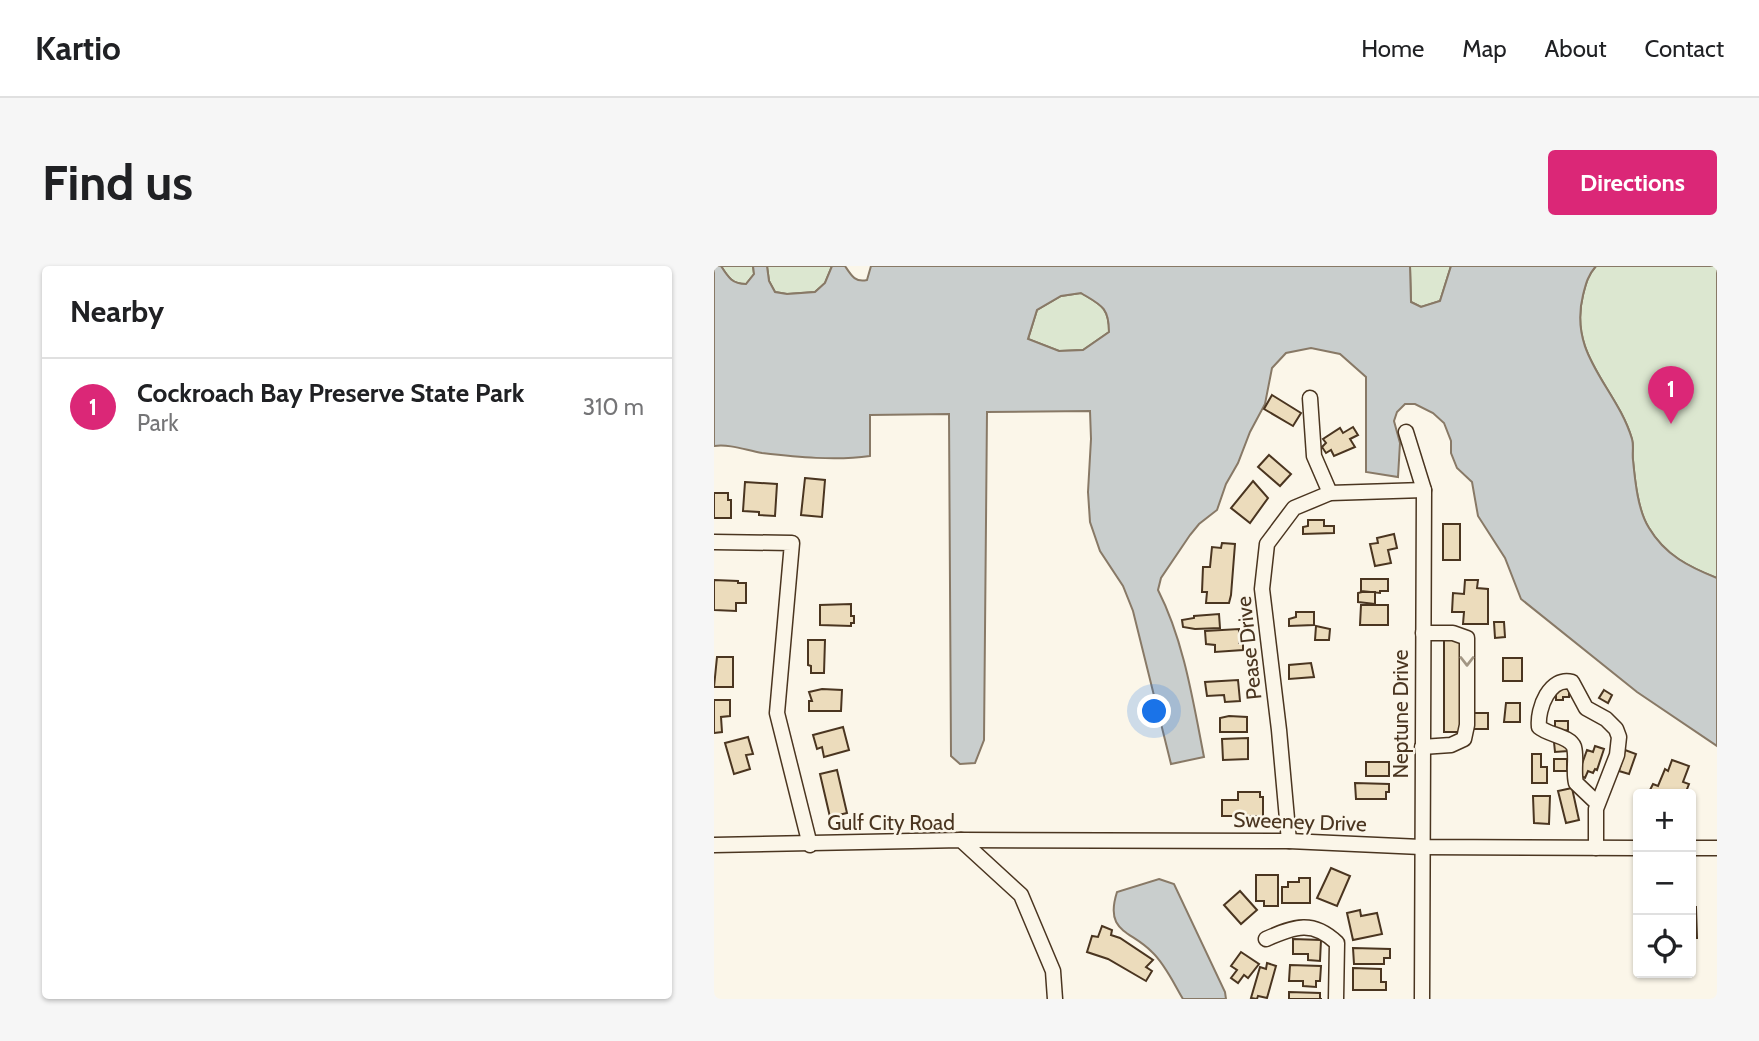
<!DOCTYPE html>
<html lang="en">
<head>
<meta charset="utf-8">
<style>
  body { margin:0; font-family:Cabin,sans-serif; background:#f6f6f6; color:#202124 }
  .controls { position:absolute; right:21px; bottom:21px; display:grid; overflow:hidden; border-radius:7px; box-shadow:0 2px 5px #0004 }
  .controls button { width:63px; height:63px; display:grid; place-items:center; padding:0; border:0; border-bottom:2px solid #e0e0e0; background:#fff; color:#202124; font:35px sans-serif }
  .you { position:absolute; left:441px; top:446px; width:24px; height:24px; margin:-18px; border:5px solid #fff; border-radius:50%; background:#1a73e8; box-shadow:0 0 0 10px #1a73e833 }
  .badge { display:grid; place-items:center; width:46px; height:46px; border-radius:50%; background:#db2777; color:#fff; font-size:23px; font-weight:700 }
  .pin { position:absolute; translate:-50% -58px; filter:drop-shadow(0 2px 4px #0008) }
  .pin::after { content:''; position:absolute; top:37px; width:24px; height:21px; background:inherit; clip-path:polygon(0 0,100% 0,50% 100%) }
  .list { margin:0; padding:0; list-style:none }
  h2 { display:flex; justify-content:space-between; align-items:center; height:91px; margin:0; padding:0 28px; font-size:30px }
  h2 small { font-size:23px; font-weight:400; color:#757577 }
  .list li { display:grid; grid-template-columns:46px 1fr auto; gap:21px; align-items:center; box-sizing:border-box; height:98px; padding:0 28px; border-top:2px solid #e0e0e0 }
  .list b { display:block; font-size:26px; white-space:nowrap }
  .list p { margin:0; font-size:23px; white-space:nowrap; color:#757577 }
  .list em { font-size:23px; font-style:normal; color:#757577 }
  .icon { flex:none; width:38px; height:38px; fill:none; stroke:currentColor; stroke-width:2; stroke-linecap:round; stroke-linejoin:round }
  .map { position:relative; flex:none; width:1003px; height:733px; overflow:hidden; border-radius:7px }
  header { display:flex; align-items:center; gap:42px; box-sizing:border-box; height:98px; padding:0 35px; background:#fff; border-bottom:2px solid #e0e0e0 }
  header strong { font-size:33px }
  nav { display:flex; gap:38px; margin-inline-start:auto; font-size:24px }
  .intro { display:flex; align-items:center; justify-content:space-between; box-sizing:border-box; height:168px; padding:0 42px }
  h1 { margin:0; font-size:49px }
  .button { padding:18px 32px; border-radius:7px; background:#db2777; color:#fff; font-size:24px; font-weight:700 }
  main { display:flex; gap:42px; padding:0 42px }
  aside { flex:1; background:#fff; border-radius:7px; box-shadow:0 2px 5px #0004 }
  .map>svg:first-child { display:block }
</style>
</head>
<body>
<header>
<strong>Kartio</strong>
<nav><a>Home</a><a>Map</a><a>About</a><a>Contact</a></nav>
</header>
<div class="intro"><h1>Find us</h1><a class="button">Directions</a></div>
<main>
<aside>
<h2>Nearby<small></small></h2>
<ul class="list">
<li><span class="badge">1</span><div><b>Cockroach Bay Preserve State Park</b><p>Park</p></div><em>310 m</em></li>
</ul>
</aside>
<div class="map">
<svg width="1003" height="733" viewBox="0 0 1003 733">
  <rect width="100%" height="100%" fill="#fbf6e9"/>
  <g fill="#dce7d0" stroke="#887966" stroke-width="2">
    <path d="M7 0H39L40 8 32 18C18 18 14 11 7 0Z"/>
    <polygon points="53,0 118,0 111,17 101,26 73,28 61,26 55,15"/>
    <polygon points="696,0 737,0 726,35 707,41 697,36"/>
    <path d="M882 0H1003V312C975 301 951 289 935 262 924 245 921 215 919 194 918 187 920 180 918 173 902 120 854 90 869 29 872 17 874 9 882 0Z"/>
    <path d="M367 27C387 39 395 41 395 66L369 84 345 85 314 73 323 44 347 30Z"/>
  </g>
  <g fill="#c9cecd" stroke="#887966" stroke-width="2" fill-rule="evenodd">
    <path d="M0 0H7C14 11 18 18 32 18L40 8 39 0H53L55 15 61 26 73 28 101 26 111 17 118 0H131C137 9 141 17 153 14L157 0H696L697 36 707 41 726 35 737 0H882C874 9 872 17 869 29 854 90 902 120 918 173 920 180 918 187 919 194 921 215 924 245 935 262 951 289 975 301 1003 312V480L923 426 807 333 791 292 764 250 758 216 743 202 737 187V175L730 157 719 147 701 138H691L683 146 680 155 686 177 684 211 652 206V111L626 88 597 82 572 87 558 102 551 138 536 166 524 197 512 218 503 244 485 258 476 269 447 312 444 324C470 375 479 435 490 491L457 498 419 345 409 320 386 285 376 256 374 226 377 173 376 145 273 146 270 474 261 497 246 498 237 490 235 148 156 149V190C121 195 83 191 48 187 31 184 17 178 0 180ZM367 27C387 39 395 41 395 66L369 84 345 85 314 73 323 44 347 30Z"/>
    <path d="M445 613 460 618 511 726 512 733H469C460 718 451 698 438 686 417 664 390 667 403 626Z"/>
  </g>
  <g fill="#ecdcbc" stroke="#4a3520" stroke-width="2">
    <polygon points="558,129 587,147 579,160 550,143"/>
    <polygon points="639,161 644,169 636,173 641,181 620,190 617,184 612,187 608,181 612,177 609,173 626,162 629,167"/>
    <polygon points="555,189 577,208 566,220 544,201"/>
    <polygon points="91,212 111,214 108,251 87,249"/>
    <polygon points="539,215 554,232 536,257 517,242"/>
    <polygon points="31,216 63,218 61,250 45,249 45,246 29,245"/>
    <polygon points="0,227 14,227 14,234 17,234 17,252 0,252"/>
    <polygon points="594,254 610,254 610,260 620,260 620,267 589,268 589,261 594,260"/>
    <rect x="729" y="258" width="17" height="36"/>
    <polygon points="680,268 683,282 674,284 677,297 661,300 656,278 664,277 663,272"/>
    <polygon points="508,277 521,278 517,329 515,337 492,337 493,326 488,326 489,301 496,301 498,281 507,282"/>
    <polygon points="647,313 674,313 674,325 666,325 666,327 647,325"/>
    <polygon points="0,314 24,315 24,317 32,317 32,337 22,337 22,345 0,344"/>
    <polygon points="751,314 764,314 763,322 774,323 774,358 749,358 750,346 738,346 739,327 750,328"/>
    <polygon points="648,326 661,326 661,338 644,336 644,327"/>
    <polygon points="137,338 137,350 140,350 140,357 137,357 137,360 106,359 106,339"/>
    <polygon points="647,339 674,339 674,359 646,359"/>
    <polygon points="582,346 600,346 600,359 575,360 575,353 582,351"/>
    <polygon points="505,348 506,362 481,363 469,361 468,354 480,352 480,350"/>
    <polygon points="780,356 790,356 791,371 781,372"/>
    <polygon points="602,360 616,363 615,374 601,374"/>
    <polygon points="525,363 525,377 529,377 529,384 501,386 501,379 492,378 491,365"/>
    <polygon points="730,372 747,372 748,466 730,466"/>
    <polygon points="94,374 111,374 110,407 97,407 97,400 94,399"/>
    <polygon points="3,391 19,391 19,421 0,421"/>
    <rect x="789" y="392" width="19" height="23"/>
    <polygon points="597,397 600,411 575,413 575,399"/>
    <polygon points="524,414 526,435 511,436 510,429 493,430 491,416"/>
    <polygon points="842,422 855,422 855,431 849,431 849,434 842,434"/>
    <polygon points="108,423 128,424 127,445 95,445 95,435 98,435 95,426"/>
    <polygon points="890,424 898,429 894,437 885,432"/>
    <polygon points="0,434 16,434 16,450 7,451 8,466 0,467"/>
    <polygon points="792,437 806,437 806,456 790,456"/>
    <rect x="754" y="447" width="20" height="16"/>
    <polygon points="515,450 533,451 533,466 506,466 506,452"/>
    <polygon points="841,455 854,455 854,464 841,467"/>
    <polygon points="129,461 135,484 110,491 108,481 103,483 99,469"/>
    <polygon points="34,471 39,488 32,489 36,503 20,508 11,477"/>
    <polygon points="534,472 534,493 509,494 508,473"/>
    <polygon points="840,476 854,476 854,485 841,486"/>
    <polygon points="881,480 890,483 883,504 881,503 879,507 874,505 871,512 864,509 873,484 879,486"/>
    <polygon points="911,484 922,488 915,508 905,505"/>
    <polygon points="818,488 827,488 827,501 833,501 833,517 818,517"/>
    <rect x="840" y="493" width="13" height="12"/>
    <polygon points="958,494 975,500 969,516 975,518 971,528 947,528 936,524 939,518 944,520 951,503 954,505"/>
    <rect x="652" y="496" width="23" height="14"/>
    <polygon points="123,504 133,547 116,551 106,508"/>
    <polygon points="641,517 675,518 675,526 672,526 672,533 642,533"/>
    <polygon points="858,522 865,554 852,557 844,525"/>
    <polygon points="524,526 546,526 546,531 549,531 549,550 508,550 508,534 524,534"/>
    <polygon points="819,530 836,530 835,558 820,557"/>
    <polygon points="617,602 636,610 623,640 603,632"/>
    <polygon points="542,609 564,609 564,640 550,640 550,635 542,635"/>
    <polygon points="585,612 596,612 596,637 568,637 568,621 574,621 574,616 585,616"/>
    <polygon points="526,625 543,644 527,658 510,639"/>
    <polygon points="977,641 982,641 983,672 977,672"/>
    <polygon points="646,644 647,650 663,647 668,668 639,674 633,647"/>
    <polygon points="388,660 398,664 397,669 406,672 439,694 432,701 438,705 432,715 394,693 373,686 378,670 384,671"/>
    <polygon points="579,673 607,674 606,695 594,694 594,688 579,688"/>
    <polygon points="639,682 676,683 676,692 670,692 670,698 640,698"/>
    <polygon points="527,686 545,698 534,712 530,709 524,717 517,712 523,704 517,700"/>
    <polygon points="553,697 562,700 553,732 544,730 543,733 537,732 546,701 552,703"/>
    <polygon points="576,699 607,700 606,715 602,715 602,721 589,720 589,715 575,715"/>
    <polygon points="639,702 667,703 667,716 672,716 672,724 639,724"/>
    <polygon points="575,726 606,727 606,733 608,733 575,733"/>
  </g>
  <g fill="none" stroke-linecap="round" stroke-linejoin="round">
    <g stroke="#4a3520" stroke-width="17">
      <g id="minor">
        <polyline points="596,132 600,190 616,227"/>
        <polyline points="692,166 710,224 708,733"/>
        <polyline points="0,276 78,277 63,447 96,579"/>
        <polyline points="708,481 737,479 750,473 753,459 753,372 739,367 709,367"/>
        <polyline points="247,574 575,575 707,581 924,582"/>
        <polyline points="575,575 565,464 548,323 553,278 580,242 616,227 710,224"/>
        <polyline points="0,579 247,574 307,629 339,705 341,733"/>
        <path d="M882 582V543L903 489 905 471 902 463 892 453 872 442 858 416C836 410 823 442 825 461 834 469 856 470 860 481 863 492 859 505 862 517L883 537"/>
        <polyline points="977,582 1003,582"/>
        <path d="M552 673C581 660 599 654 623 677L622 733"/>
      </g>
    </g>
    <use href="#minor" stroke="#fbf6e9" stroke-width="14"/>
  </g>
  <defs><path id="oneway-chevron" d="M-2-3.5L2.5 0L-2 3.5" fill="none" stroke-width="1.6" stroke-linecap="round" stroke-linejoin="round" transform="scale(1.75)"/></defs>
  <use stroke="#a29684" href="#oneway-chevron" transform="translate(753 395) rotate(90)"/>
  <g text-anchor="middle" stroke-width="5" stroke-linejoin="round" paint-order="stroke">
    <g font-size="21" fill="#4a3520" stroke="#fbf6e9">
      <text transform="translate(535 382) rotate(-96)" y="7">Pease Drive</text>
      <text transform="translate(687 448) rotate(-90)" y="7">Neptune Drive</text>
      <text transform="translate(586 556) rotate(2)" y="7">Sweeney Drive</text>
      <text x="177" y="564">Gulf City Road</text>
    </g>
  </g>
</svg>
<div class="controls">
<button>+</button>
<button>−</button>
<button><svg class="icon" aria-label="locate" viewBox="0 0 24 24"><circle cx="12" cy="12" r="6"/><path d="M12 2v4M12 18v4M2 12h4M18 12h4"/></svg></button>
</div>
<div class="you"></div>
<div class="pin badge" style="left:957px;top:158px">1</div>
</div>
</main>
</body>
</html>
